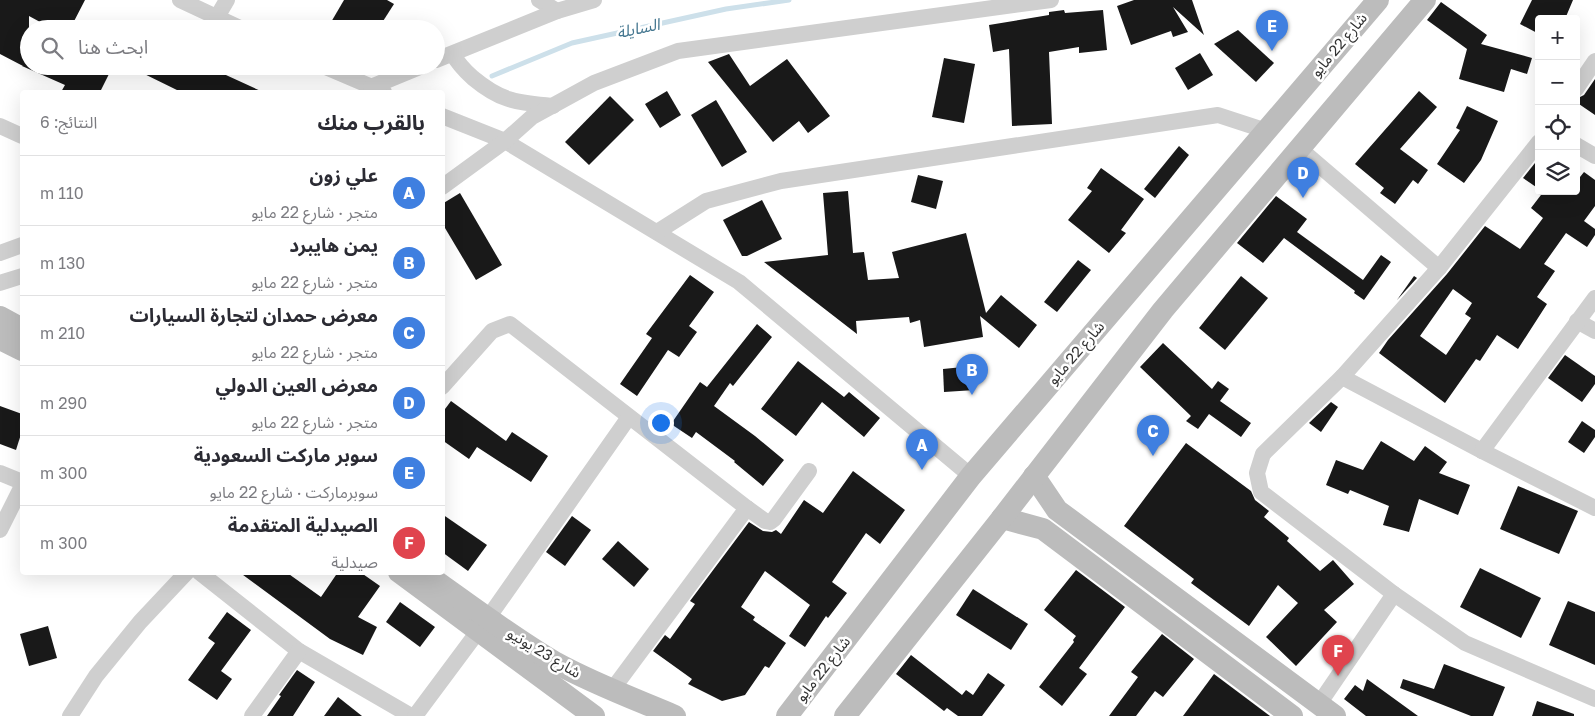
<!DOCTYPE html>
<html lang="ar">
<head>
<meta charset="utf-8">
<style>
  body { margin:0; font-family:"Golos Text","Noto Sans Arabic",sans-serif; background:#f2f2f3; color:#2b2b33; direction:rtl }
  .controls { position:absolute; right:15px; top:15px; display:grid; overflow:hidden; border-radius:5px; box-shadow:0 5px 20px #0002 }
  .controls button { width:45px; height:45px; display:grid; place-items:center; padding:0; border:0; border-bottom:1px solid #e1e1e2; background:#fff; color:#2b2b33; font:25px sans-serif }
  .you { position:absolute; left:660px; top:422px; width:18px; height:18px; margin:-12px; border:4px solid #fff; border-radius:50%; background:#1a73e8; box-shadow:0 0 0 8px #1a73e833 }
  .badge { display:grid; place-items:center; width:32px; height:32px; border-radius:50%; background:#da4457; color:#fff; font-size:16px; font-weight:700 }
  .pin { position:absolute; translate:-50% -41px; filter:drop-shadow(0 1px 2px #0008) }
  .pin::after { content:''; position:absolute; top:26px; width:18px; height:15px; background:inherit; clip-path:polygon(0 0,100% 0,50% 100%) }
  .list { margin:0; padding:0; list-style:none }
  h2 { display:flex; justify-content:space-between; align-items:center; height:65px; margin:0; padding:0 20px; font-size:21px }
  h2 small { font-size:16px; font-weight:400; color:#7c7c81 }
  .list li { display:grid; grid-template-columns:32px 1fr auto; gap:15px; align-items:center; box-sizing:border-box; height:70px; padding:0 20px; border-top:1px solid #e1e1e2 }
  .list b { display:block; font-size:19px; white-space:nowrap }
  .list p { margin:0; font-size:16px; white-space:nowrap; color:#7c7c81 }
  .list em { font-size:16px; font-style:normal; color:#7c7c81 }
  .icon { flex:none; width:28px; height:28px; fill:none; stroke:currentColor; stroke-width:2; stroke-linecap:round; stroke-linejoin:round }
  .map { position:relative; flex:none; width:1595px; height:716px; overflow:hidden; direction:ltr }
  .search { position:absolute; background:#fff; box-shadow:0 5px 20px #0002; left:20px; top:20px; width:425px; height:55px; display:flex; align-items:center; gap:12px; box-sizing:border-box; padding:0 18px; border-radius:28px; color:#7c7c81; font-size:19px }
  .panel { position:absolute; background:#fff; box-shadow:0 5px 20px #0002; left:20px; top:90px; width:425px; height:485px; border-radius:5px; direction:rtl }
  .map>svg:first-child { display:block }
</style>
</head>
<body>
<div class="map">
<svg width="1595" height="716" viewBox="0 0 1595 716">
  <rect width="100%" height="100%" fill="#fff"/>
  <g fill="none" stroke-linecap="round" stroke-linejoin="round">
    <polyline stroke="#cde0ea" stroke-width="5" points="492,76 572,43 726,9 789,0"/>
  </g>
  <g fill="#191919" fill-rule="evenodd">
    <polygon points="0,0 85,0 70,29 53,29 29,16 29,66 102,66 111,70 100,92 61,92 65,85 22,66 23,66 0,54"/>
    <polygon points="344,0 387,0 394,4 378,29 327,29"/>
    <polygon points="1134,0 1192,0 1204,35 1173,7 1188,32 1173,37 1171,31 1131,45 1117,6"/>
    <polygon points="1532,0 1573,0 1565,19 1539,19 1539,34 1520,24"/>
    <polygon points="1441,2 1487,35 1481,44 1532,58 1527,74 1511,69 1504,92 1459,79 1467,49 1427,20"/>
    <polygon points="1064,10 1065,13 1103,10 1107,50 1079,53 1079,47 1049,52 1052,124 1012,126 1009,49 993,52 989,25 1049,15 1049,12"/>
    <polygon points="1238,30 1274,63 1256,82 1214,44"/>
    <polygon points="1200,53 1213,75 1188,90 1175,68"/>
    <polygon points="729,54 750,86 787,59 830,116 808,133 799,121 773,142 708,62"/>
    <polygon points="944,58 975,64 964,123 932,117"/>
    <polygon points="128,66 217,66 215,70 263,92 181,92"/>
    <polygon points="1595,79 1595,115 1576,102 1576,99 1584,95"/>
    <polygon points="667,91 681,115 660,128 645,104"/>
    <polygon points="1419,91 1437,107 1400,149 1428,170 1418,184 1413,180 1395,204 1380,193 1384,188 1355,164"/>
    <polygon points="610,96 634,120 589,165 565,142"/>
    <polygon points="716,100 747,152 722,167 691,115"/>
    <polygon points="1467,106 1498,121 1481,160 1464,183 1437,164 1460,130 1456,128"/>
    <polygon points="1179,146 1189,155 1155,198 1144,189"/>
    <polygon points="1539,158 1539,189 1523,178"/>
    <polygon points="1101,168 1144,199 1121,230 1126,233 1109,253 1068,220 1092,191 1087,188"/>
    <path d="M1584 172 1595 180V206L1584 221 1595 229V235L1587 247 1566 233 1544 264 1555 271 1537 297 1547 304 1518 349 1497 335 1480 361 1476 359 1445 403 1379 353 1388 340 1447 274 1485 226 1520 249 1543 218 1531 208 1544 191H1576V182ZM1453 289 1472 303 1465 314 1471 318 1446 355 1420 336Z"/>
    <polygon points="918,175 943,181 936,209 911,202"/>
    <polygon points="848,191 853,253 864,252 868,280 899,278 892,252 966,233 986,313 1001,295 1037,325 1019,348 980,316 983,337 924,347 920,320 910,323 909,317 856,321 857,334 764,262 828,255 823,193"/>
    <polygon points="460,193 502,265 476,280 442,223 442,204"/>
    <polygon points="1276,196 1307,219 1297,232 1363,280 1381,255 1391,262 1364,300 1354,293 1355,291 1284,238 1263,263 1237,243"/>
    <polygon points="762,200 782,239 747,256 742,256 723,220"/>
    <polygon points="1078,260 1091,270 1057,312 1044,302"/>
    <polygon points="690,275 714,292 689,326 697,332 679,357 668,350 637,396 620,384 652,338 646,334"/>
    <polygon points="1241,276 1268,298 1225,350 1199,328"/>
    <polygon points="1414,276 1417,278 1397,300"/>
    <polygon points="757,324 772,337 733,386 730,383 714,406 755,436 784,460 763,486 734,462 735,461 696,432 692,438 671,424 700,382 707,387"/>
    <polygon points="1163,343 1212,389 1218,381 1229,389 1220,401 1251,423 1241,437 1209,414 1198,429 1186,421 1191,416 1140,367"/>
    <polygon points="1565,355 1595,376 1595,384 1582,402 1548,378"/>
    <polygon points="798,361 844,397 849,392 880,418 864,437 822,402 796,436 761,409"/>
    <polygon points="973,366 975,390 944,392 943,369"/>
    <polygon points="451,401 506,441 512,432 548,456 531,482 477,447 469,459 442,440 442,413"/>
    <polygon points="1331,402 1338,407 1321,432 1309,423"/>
    <polygon points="0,406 22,414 22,431 16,450 0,444"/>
    <polygon points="1582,421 1595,430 1595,437 1584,453 1568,442"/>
    <polygon points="1381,441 1414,461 1425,446 1447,462 1439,473 1470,485 1458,515 1419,499 1409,532 1383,525 1389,506 1350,490 1348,494 1326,485 1336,460 1363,470"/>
    <polygon points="1186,443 1251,491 1255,500 1269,511 1264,517 1289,538 1287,541 1320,571 1333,560 1354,584 1324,610 1337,622 1296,666 1266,637 1298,603 1278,585 1249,626 1191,583 1194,579 1124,526"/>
    <polygon points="853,471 905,510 880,544 866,533 832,582 847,593 828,618 826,616 805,647 789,636 810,605 765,571 741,607 755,617 753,620 786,643 769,668 765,666 745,695 722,701 688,684 692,679 653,651 665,635 670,639 695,604 690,601 749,522 763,531 772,532 776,530 781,534 804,500 823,513"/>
    <polygon points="1518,486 1578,511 1559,554 1500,529"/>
    <polygon points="442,514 487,545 468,571 442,552"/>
    <polygon points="572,516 591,530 565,566 546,552"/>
    <polygon points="618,541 649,569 634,587 602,559"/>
    <polygon points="1480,568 1541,598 1521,638 1460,607"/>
    <polygon points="1076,570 1125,607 1079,668 1087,674 1062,706 1039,687 1074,642 1073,640 1076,636 1044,610"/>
    <polygon points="239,572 286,572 321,597 338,572 360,572 380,586 358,617 377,627 363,655 330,639"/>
    <polygon points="973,589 1028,624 1011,650 956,615"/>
    <polygon points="1568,601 1595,612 1595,665 1549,645"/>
    <polygon points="400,602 435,627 420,647 386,622"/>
    <polygon points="227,612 251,630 221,671 232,679 217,700 188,680 215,643 208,638"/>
    <polygon points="48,626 57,658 29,666 20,634"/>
    <polygon points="1162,634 1194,659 1163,697 1155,691 1136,716 1109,716 1138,677 1131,672"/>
    <polygon points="911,655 962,695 966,690 973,695 988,673 1005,685 982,716 958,716 947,708 944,711 896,674"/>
    <polygon points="1444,664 1505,687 1493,716 1471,716 1400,688 1403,679 1434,689"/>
    <polygon points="297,670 315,682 293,716 267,716 281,696 279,695"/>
    <polygon points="1214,674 1270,716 1183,716"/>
    <polygon points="1367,679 1418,716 1366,716 1344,699 1355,685 1363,691"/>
    <polygon points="338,697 362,716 324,716"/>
    <polygon points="1537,701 1574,714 1574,716 1532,716"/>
  </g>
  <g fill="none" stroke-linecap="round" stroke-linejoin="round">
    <g stroke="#cfcfcf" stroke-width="16">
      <polyline points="180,0 242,29"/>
      <polyline points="539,0 557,11"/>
      <polyline points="217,17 227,0"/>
      <path d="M453 54C458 64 464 70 473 78 502 102 516 102 553 106"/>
      <polyline points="436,60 557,11 594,0"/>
      <polyline points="323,66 384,92"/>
      <polyline points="371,87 422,66"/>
      <polyline points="1576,89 1595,61"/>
      <polyline points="442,116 505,141 739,282 971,476"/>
      <polyline points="0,126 22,136"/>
      <polyline points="1539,142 1439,268 1342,377 1263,454 1257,473 1261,492 1394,594 1465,643 1595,699"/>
      <polyline points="1576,145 1595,156"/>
      <polyline points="1299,148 1439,268"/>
      <polyline points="442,187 505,141 532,117 594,83 678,51 1051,0"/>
      <polyline points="657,232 706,201 781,181 1218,115 1267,131"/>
      <polyline points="0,253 22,245"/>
      <polyline points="0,283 22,276"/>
      <polyline points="1577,321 1595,331"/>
      <polyline points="1342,377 1482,451 1595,508"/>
      <polyline points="442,387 492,331 510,324 747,508 765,521 770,522 774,519 809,471"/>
      <polyline points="1482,451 1595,298"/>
      <polyline points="0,473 22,482"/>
      <polyline points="0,530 22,486"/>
      <polyline points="199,572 299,651 411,716"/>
      <polyline points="612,690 747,508"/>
      <polyline points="1319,704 1394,594"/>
      <polyline points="70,716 96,676 140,622 187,572"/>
      <polyline points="252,716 299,651"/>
      <polyline points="415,716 488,618 629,417"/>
    </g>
    <g stroke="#bcbcbc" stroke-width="22">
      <polyline points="0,317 22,329"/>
      <polyline points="0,339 22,350"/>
      <polyline points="1034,476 1057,510 1335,716"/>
      <polyline points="1002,518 1043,529 1292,716"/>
      <polyline points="399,572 594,716"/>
      <path d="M423 572C467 603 510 636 556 663 594 684 635 699 675 716"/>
      <polyline points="787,716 971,476 1378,0"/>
      <polyline points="845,716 1002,518 1163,310 1425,0"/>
    </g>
  </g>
  <g text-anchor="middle" stroke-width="5" stroke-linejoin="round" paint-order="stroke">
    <g font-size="15" fill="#323232" stroke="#fff">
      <text transform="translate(1339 45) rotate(-50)" y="5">شارع 22 مايو</text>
      <text transform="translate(1076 353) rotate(-49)" y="5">شارع 22 مايو</text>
      <text transform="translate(544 653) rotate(31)" y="5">شارع 23 يونيو</text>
      <text transform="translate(823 669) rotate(-52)" y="5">شارع 22 مايو</text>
    </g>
    <g font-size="16" font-style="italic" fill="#457790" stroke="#fff">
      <text transform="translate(638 28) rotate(-12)" y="6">السايلة</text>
    </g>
  </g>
</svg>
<div class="controls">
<button>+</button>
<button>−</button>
<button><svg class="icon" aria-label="locate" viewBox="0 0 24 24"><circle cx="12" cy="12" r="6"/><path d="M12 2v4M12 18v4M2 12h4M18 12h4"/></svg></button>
<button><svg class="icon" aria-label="layers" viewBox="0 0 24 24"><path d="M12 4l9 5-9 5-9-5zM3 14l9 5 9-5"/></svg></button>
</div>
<div class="you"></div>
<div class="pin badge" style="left:922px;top:470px;background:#3f7fe0">A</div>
<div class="pin badge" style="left:972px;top:395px;background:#3f7fe0">B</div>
<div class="pin badge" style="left:1153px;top:456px;background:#3f7fe0">C</div>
<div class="pin badge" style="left:1303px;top:198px;background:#3f7fe0">D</div>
<div class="pin badge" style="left:1272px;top:51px;background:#3f7fe0">E</div>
<div class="pin badge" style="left:1338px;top:676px;background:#e0444e">F</div>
<div class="search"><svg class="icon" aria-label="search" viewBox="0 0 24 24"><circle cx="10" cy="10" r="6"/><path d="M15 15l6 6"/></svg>ابحث هنا</div>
<section class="panel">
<h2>بالقرب منك<small>النتائج: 6</small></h2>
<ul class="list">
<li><span class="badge" style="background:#3f7fe0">A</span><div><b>علي زون</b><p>متجر · شارع 22 مايو</p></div><em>110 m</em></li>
<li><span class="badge" style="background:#3f7fe0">B</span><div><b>يمن هايبرد</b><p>متجر · شارع 22 مايو</p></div><em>130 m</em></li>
<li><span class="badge" style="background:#3f7fe0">C</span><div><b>معرض حمدان لتجارة السيارات</b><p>متجر · شارع 22 مايو</p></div><em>210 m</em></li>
<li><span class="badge" style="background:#3f7fe0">D</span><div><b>معرض العين الدولي</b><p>متجر · شارع 22 مايو</p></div><em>290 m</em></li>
<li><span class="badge" style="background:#3f7fe0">E</span><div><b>سوبر ماركت السعودية</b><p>سوبرماركت · شارع 22 مايو</p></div><em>300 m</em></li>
<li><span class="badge" style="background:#e0444e">F</span><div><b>الصيدلية المتقدمة</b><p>صيدلية</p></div><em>300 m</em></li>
</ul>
</section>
</div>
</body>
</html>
